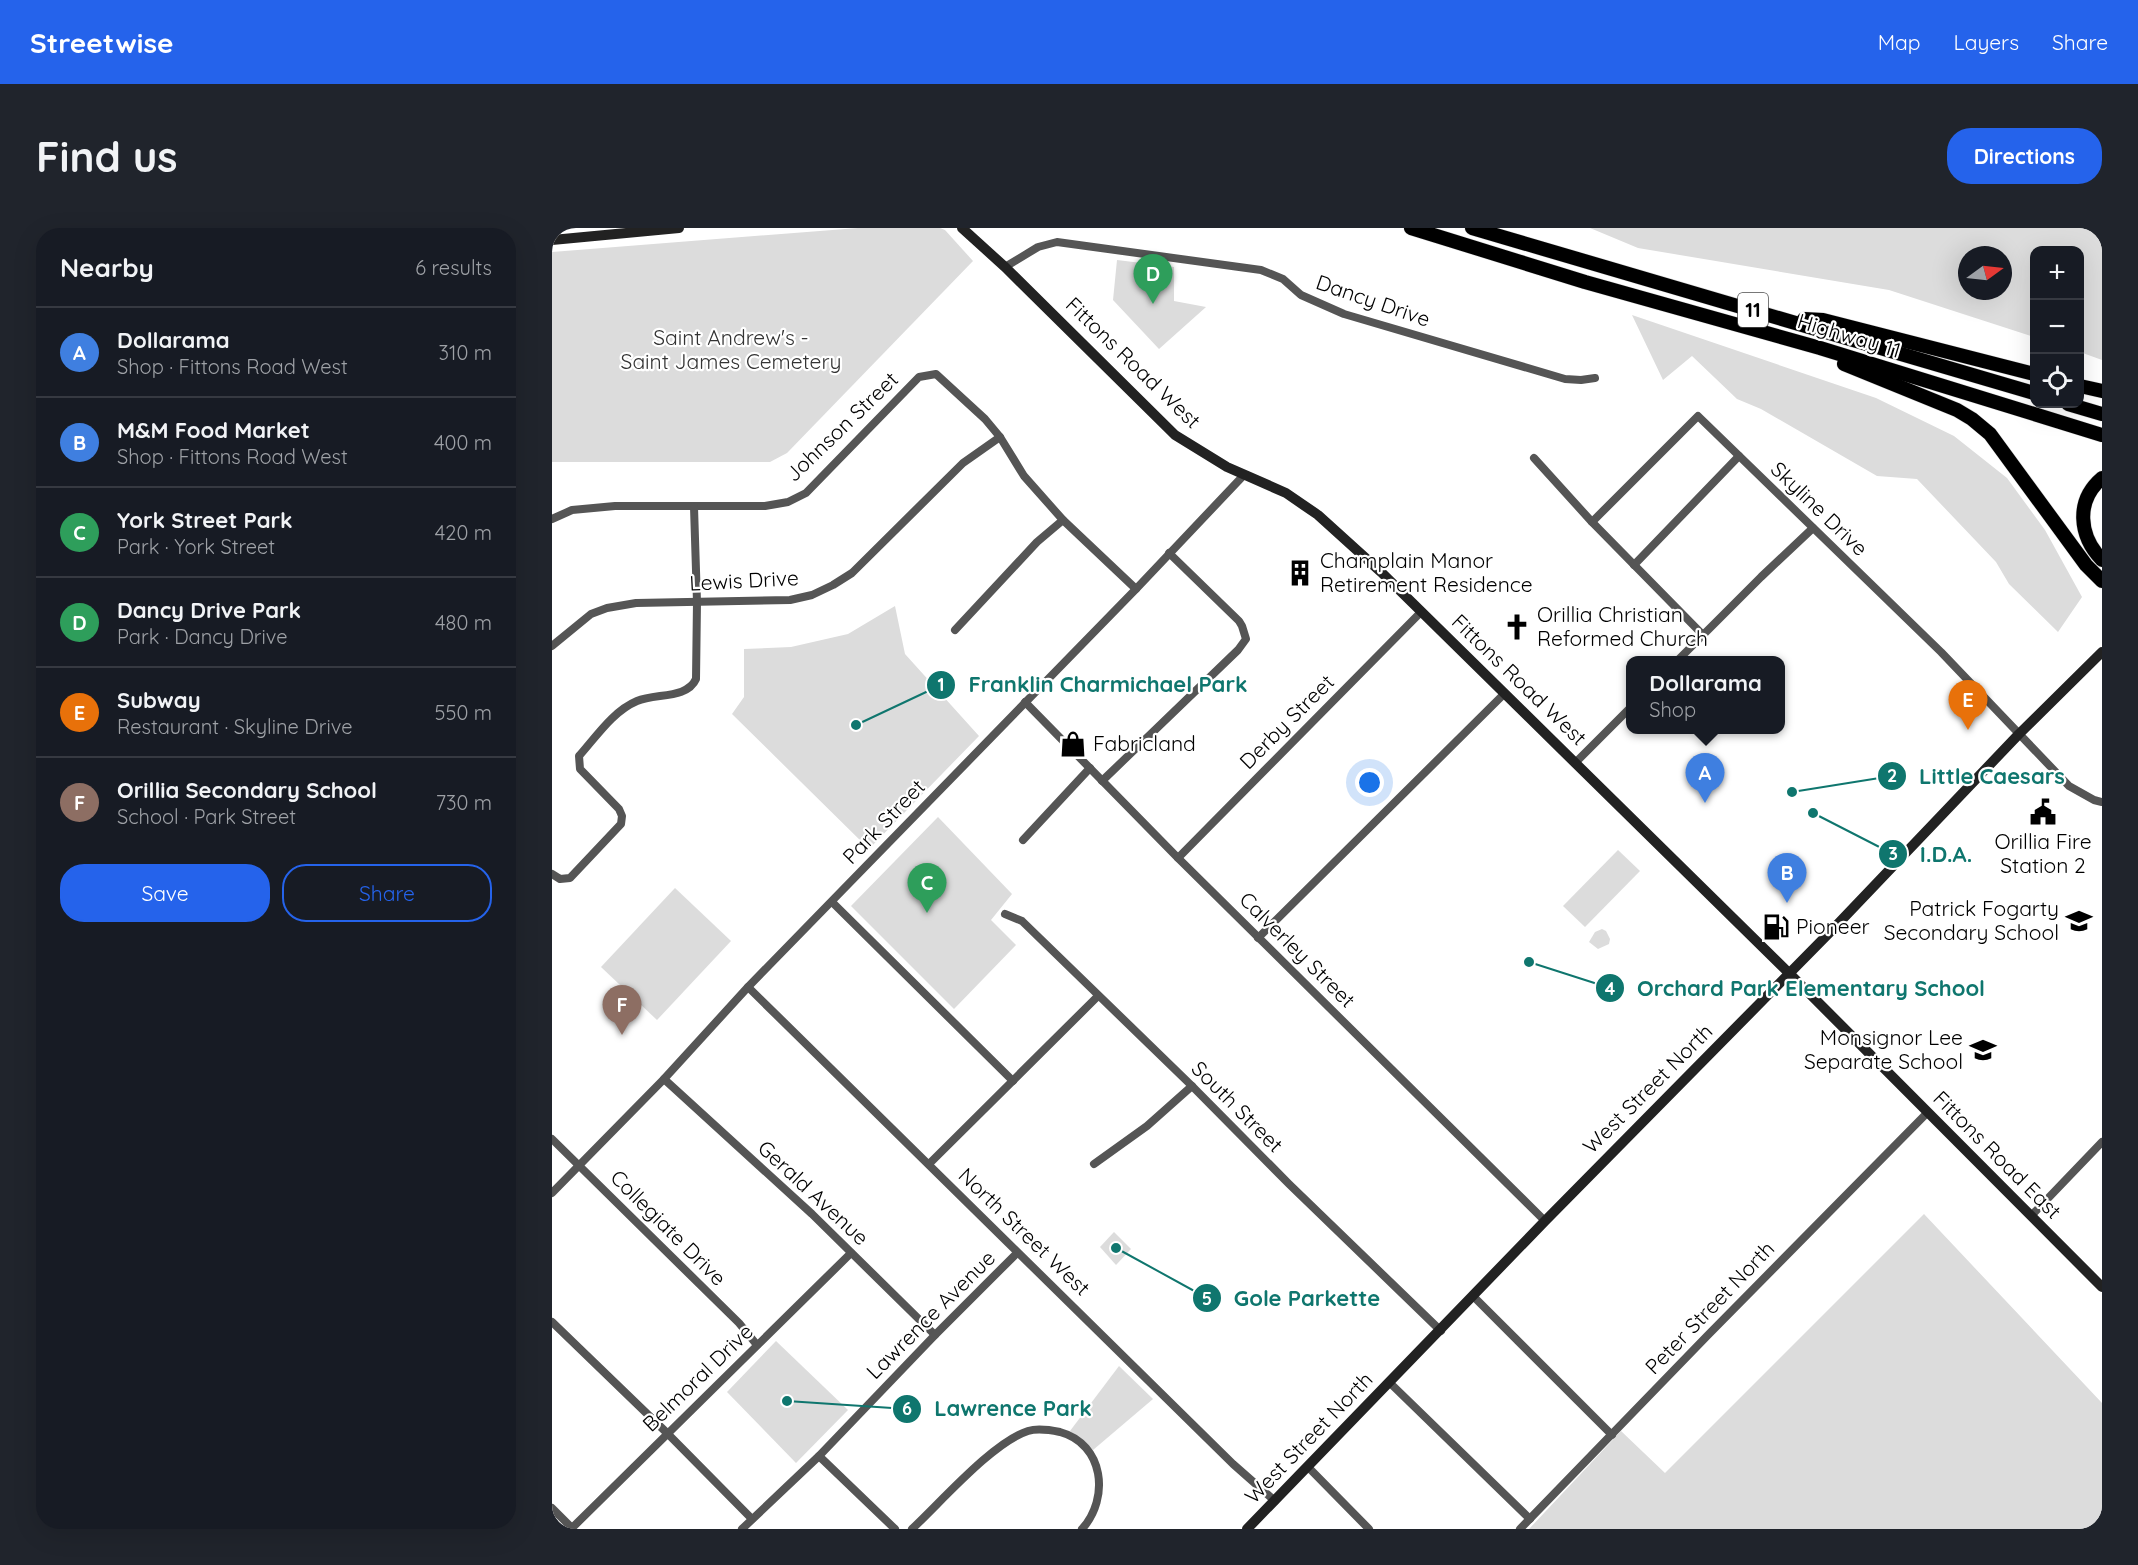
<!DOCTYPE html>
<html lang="en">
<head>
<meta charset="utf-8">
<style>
  body { margin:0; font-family:Quicksand,sans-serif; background:#20242c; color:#f1f3f6 }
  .controls { position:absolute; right:18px; top:18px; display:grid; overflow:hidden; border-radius:12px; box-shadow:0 6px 24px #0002 }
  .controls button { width:54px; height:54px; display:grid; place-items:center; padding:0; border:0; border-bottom:2px solid #363941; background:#171b24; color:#f1f3f6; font:30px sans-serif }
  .compass { position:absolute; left:1406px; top:18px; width:54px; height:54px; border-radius:50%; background:#171b24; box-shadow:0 6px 24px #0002; rotate:75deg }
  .you { position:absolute; left:818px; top:555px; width:21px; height:21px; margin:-15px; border:4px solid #fff; border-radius:50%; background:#1a73e8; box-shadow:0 0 0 9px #1a73e833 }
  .badge { display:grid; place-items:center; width:39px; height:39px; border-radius:50%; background:#2563eb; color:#fff; font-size:20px; font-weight:700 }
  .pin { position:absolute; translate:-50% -50px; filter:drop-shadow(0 2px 3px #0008) }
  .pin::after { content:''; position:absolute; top:32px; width:21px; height:18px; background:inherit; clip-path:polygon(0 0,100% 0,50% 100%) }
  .popup { position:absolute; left:1074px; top:428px; width:159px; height:78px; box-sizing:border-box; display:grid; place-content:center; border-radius:12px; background:#171b24; filter:drop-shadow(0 2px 4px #0005); font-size:20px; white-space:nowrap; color:#9ea1a6 }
  .popup b { font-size:22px; color:#f1f3f6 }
  .popup::after { content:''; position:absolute; left:50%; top:100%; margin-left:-12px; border:12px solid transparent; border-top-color:#171b24 }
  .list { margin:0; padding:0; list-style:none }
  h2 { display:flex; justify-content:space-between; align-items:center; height:78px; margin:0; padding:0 24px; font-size:26px }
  h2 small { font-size:20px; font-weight:400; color:#9ea1a6 }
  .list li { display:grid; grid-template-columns:39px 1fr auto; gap:18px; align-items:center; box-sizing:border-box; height:90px; padding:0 24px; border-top:2px solid #363941 }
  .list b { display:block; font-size:22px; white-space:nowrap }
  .list p { margin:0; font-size:20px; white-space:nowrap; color:#9ea1a6 }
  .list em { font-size:20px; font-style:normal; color:#9ea1a6 }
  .actions { display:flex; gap:12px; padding:18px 24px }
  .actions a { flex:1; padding:14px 0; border:2px solid #2563eb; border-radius:24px; text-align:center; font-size:21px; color:#2563eb }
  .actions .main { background:#2563eb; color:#fff }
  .icon { flex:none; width:33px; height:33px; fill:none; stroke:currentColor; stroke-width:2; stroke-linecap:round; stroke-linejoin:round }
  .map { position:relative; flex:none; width:1550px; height:1301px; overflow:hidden; border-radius:24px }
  header { display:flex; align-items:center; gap:36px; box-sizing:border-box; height:84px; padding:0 30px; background:#2563eb; color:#fff }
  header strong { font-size:28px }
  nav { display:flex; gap:33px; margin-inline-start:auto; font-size:21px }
  .intro { display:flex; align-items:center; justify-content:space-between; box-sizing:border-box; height:144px; padding:0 36px }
  h1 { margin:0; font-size:42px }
  .button { padding:15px 27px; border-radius:24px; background:#2563eb; color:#fff; font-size:21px; font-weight:700 }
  main { display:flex; gap:36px; padding:0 36px }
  aside { flex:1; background:#171b24; border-radius:24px; box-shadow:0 6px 24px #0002 }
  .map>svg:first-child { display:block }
</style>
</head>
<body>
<header>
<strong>Streetwise</strong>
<nav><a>Map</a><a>Layers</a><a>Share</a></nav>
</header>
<div class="intro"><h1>Find us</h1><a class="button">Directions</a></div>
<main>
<aside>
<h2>Nearby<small>6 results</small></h2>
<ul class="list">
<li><span class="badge" style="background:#3f7fe0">A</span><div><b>Dollarama</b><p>Shop · Fittons Road West</p></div><em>310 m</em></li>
<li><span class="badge" style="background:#3f7fe0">B</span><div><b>M&amp;M Food Market</b><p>Shop · Fittons Road West</p></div><em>400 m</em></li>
<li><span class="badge" style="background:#2e9e5b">C</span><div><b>York Street Park</b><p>Park · York Street</p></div><em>420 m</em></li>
<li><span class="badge" style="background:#2e9e5b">D</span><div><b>Dancy Drive Park</b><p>Park · Dancy Drive</p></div><em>480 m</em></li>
<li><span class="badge" style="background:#e8710a">E</span><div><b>Subway</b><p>Restaurant · Skyline Drive</p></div><em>550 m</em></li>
<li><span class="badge" style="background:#8d6e63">F</span><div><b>Orillia Secondary School</b><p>School · Park Street</p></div><em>730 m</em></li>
</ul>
<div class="actions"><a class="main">Save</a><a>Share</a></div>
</aside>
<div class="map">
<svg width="1550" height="1301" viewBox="0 0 1550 1301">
  <rect width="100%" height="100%" fill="#fff"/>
  <g fill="#dcdcdc" fill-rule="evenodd">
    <polygon points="306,0 388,0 393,2 421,33 235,225 218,234 0,234 0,24"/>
    <path d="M1038 0H1550V132L1528 124V22H1482V109L1337 62 1086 20ZM1415 27H1451V63H1415Z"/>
    <polygon points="565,32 622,39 622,73 654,79 607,121 561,72"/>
    <polygon points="1080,87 1324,170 1402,208 1455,250 1493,302 1530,369 1506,404 1457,356 1444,334 1365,251 1325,248 1209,181 1185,171 1140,128 1111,152"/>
    <polygon points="343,378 353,426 427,508 317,621 180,486 192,469 192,421 239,419 296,406"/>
    <polygon points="386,589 460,666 439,692 464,717 402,781 299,678"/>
    <polygon points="1066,622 1088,643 1033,699 1011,678"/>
    <polygon points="123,660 179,713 105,792 49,739"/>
    <polygon points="1050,701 1054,703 1058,711 1057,716 1046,721 1037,714 1043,704"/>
    <polygon points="1372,986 1550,1175 1550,1301 977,1301 1069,1203 1113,1245"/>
    <polygon points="562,1004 579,1021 564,1037 548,1019"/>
    <polygon points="224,1113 296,1182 244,1235 175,1164"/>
    <polygon points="567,1138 601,1171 541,1222 518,1203"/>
  </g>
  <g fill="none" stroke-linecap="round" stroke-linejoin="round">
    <g stroke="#dbdbdb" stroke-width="15">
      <g id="highway">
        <polyline points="859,0 1033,54 1268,120 1550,207"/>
        <polyline points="920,0 1482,165"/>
        <polyline points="1252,91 1271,92 1482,146"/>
        <polyline points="1292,136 1405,182 1420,191 1438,206 1534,337 1550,353"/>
        <polyline points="1528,158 1550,163"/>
        <polyline points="1516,176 1550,186"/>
        <path d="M1550 250C1523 273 1527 308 1550 332"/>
      </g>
    </g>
    <g stroke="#555" stroke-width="8">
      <polyline points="453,39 486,19 505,14 709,42 731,51 749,67 792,86 1013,151 1029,152 1043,150"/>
      <polyline points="982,230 1040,294 1151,407"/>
      <polyline points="0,291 20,282 63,278 213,278 236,274 254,265 367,149 384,146 433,191 448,209 472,248 511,292 584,361"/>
      <polyline points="1040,294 1146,188 1389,424 1517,558 1542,572 1550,574"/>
      <polyline points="1082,337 1187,228"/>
      <polyline points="403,402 485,314 511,292"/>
      <polyline points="0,418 39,386 55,380 84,375 238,372 260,367 281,357 300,345 411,235 448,209"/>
      <polyline points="1126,432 1209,349 1261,300"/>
      <polyline points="473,474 626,630 993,993"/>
      <polyline points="1023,535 1078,480"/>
      <polyline points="550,553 686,422 694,411 690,398 687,393 617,325"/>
      <polyline points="471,612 538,540"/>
      <polyline points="626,630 869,384"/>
      <path d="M0 646 8 651 18 650 69 596 70 588 67 581 28 541 27 528C44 509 61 483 85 473 104 465 135 471 144 451L145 374 142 279"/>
      <polyline points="280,674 461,853"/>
      <polyline points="453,686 470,693 640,858 737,956 889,1103"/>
      <polyline points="706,710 952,466"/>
      <polyline points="196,759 681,1236 723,1273"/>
      <polyline points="112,851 260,986 383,1107"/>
      <polyline points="0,911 187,1095 205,1117"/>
      <polyline points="377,936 546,768"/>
      <polyline points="542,936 595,898 640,858"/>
      <polyline points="0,965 112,851 196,759 584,361 691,248"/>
      <polyline points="1479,988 1550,914"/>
      <polyline points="921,1068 1060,1207"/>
      <polyline points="0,1094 115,1205 200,1291"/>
      <polyline points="838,1155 978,1291"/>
      <polyline points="267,1228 343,1301"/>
      <polyline points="756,1239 817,1301"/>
      <polyline points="0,1280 20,1300"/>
      <polyline points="19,1301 299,1025"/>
      <polyline points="190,1301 267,1228 383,1107 465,1025"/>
      <path d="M360 1301C389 1274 441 1214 476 1203 486 1200 498 1202 508 1204 552 1216 558 1270 530 1301"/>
      <polyline points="968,1301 1155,1108 1375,885"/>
    </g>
    <g stroke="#222" stroke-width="10">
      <polyline points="410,0 453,39 623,207 675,239 734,265 766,287 829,344 1245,753 1550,1059"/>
      <polyline points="0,12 127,0"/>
      <polyline points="695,1301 993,993 1282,700 1467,506 1550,424"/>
    </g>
    <use href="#highway" stroke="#000" stroke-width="14"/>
  </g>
  <defs>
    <g id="building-bare" transform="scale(2.07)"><path d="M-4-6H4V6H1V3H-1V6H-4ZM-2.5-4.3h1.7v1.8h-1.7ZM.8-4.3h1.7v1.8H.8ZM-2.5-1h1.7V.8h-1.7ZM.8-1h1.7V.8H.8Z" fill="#000" stroke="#fff" stroke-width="2.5" paint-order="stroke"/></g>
    <g id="church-bare" transform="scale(2.07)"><path d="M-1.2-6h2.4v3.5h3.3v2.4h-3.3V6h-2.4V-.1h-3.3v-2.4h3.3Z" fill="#000" stroke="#fff" stroke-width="2.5" paint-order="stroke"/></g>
    <g id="shop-bare" transform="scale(2.07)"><path d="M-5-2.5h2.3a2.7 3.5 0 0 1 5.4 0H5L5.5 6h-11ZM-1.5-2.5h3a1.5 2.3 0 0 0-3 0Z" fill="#000" stroke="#fff" stroke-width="2.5" paint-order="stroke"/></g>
    <g id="civic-bare" transform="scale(2.07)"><path d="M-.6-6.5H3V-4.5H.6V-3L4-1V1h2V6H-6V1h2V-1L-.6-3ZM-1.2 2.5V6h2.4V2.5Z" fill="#000" stroke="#fff" stroke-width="2.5" paint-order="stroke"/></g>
    <g id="school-bare" transform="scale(2.07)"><path d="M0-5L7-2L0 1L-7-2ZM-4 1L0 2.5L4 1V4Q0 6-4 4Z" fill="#000" stroke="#fff" stroke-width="2.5" paint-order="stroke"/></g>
    <g id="fuel-bare" transform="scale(2.07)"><path d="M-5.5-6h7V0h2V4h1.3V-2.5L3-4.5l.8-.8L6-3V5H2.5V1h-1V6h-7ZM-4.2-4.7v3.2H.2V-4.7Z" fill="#000" stroke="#fff" stroke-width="2.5" paint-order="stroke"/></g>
  </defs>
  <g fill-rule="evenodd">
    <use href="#building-bare" x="748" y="345"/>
    <use href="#church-bare" x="965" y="399"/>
    <use href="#shop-bare" x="521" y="516"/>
    <use href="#civic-bare" x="1491" y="584"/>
    <use href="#school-bare" x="1527" y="693"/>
    <use href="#fuel-bare" x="1224" y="699"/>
    <use href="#school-bare" x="1431" y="822"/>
  </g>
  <g text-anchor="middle" stroke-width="4.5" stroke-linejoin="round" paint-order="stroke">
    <rect fill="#fff" stroke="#4c4c4c" stroke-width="1.5" x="1186" y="65" width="30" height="34" rx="4.5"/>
    <g font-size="20" font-weight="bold" fill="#000">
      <text x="1201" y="89">11</text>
    </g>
    <g font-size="21" fill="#000" stroke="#fff">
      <text transform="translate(821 73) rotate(19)" y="7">Dancy Drive</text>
      <text transform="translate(1297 108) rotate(17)" y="7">Highway 11</text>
      <text transform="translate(581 135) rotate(44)" y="7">Fittons Road West</text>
      <text transform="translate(290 199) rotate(-44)" y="7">Johnson Street</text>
      <text transform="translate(1267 281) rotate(44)" y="7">Skyline Drive</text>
      <text transform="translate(192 353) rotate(-3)" y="7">Lewis Drive</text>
      <text transform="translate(967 452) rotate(44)" y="7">Fittons Road West</text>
      <text transform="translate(735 494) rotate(-45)" y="7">Derby Street</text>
      <text transform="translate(332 594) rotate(-46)" y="7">Park Street</text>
      <text transform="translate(745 722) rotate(45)" y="7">Calverley Street</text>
      <text transform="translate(1096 861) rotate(-45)" y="7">West Street North</text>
      <text transform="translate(685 879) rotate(45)" y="7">South Street</text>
      <text transform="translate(1445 927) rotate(45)" y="7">Fittons Road East</text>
      <text transform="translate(261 965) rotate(43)" y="7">Gerald Avenue</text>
      <text transform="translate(116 1000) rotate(45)" y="7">Collegiate Drive</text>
      <text transform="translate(472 1004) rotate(44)" y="7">North Street West</text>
      <text transform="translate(1158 1080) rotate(-46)" y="7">Peter Street North</text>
      <text transform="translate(379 1087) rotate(-45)" y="7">Lawrence Avenue</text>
      <text transform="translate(146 1150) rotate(-44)" y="7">Belmoral Drive</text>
      <text transform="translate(757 1210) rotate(-46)" y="7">West Street North</text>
    </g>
    <g font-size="21" fill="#333" stroke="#fff">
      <text x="179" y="117">Saint Andrew's -<tspan x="179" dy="24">Saint James Cemetery</tspan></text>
    </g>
    <g font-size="21" fill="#000" stroke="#fff" text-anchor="start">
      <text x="768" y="340">Champlain Manor<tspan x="768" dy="24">Retirement Residence</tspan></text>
      <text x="985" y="394">Orillia Christian<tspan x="985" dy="24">Reformed Church</tspan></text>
      <text x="541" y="523">Fabricland</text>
      <text x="1491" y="621" text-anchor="middle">Orillia Fire<tspan x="1491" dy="24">Station 2</tspan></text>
      <text x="1507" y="688" text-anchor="end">Patrick Fogarty<tspan x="1507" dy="24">Secondary School</tspan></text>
      <text x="1244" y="706">Pioneer</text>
      <text x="1411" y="817" text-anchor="end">Monsignor Lee<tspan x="1411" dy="24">Separate School</tspan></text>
    </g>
  </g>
  <path fill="none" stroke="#0f766e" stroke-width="2" d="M304 497L389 457M1240 564L1340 548M1261 585L1341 626M977 734L1058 760M564 1020L655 1070M235 1173L355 1181"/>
  <g fill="#0f766e" stroke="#fff" stroke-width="2">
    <circle cx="304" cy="497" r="6"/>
    <circle cx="1240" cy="564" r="6"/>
    <circle cx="1261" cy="585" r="6"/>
    <circle cx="977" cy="734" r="6"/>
    <circle cx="564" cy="1020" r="6"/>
    <circle cx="235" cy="1173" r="6"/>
    <circle cx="389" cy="457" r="15"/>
    <circle cx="1340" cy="548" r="15"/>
    <circle cx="1341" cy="626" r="15"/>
    <circle cx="1058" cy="760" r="15"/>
    <circle cx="655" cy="1070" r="15"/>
    <circle cx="355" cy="1181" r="15"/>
  </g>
  <g font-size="18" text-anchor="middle" font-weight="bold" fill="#fff">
    <text x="389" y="463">1</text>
    <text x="1340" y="554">2</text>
    <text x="1341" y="632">3</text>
    <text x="1058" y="767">4</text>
    <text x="655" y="1077">5</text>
    <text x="355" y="1187">6</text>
  </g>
  <g font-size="22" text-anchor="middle" font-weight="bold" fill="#0f766e" stroke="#fff" stroke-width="4.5" stroke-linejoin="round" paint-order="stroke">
    <text x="556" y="464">Franklin Charmichael Park</text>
    <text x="1440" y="556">Little Caesars</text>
    <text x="1394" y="634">I.D.A.</text>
    <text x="1259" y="768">Orchard Park Elementary School</text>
    <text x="755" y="1078">Gole Parkette</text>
    <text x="461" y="1188">Lawrence Park</text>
  </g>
</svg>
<div class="controls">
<button>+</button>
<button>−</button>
<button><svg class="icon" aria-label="locate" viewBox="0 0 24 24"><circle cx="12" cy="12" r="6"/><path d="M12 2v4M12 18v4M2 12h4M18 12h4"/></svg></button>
</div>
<svg class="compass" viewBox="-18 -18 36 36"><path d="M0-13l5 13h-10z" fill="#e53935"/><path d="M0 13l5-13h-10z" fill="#9ea1a6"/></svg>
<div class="you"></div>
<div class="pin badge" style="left:1153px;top:575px;background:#3f7fe0">A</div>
<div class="popup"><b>Dollarama</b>Shop</div>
<div class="pin badge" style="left:1235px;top:675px;background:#3f7fe0">B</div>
<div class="pin badge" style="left:375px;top:685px;background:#2e9e5b">C</div>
<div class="pin badge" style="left:601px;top:76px;background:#2e9e5b">D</div>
<div class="pin badge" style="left:1416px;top:502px;background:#e8710a">E</div>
<div class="pin badge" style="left:70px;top:807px;background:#8d6e63">F</div>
</div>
</main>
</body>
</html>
